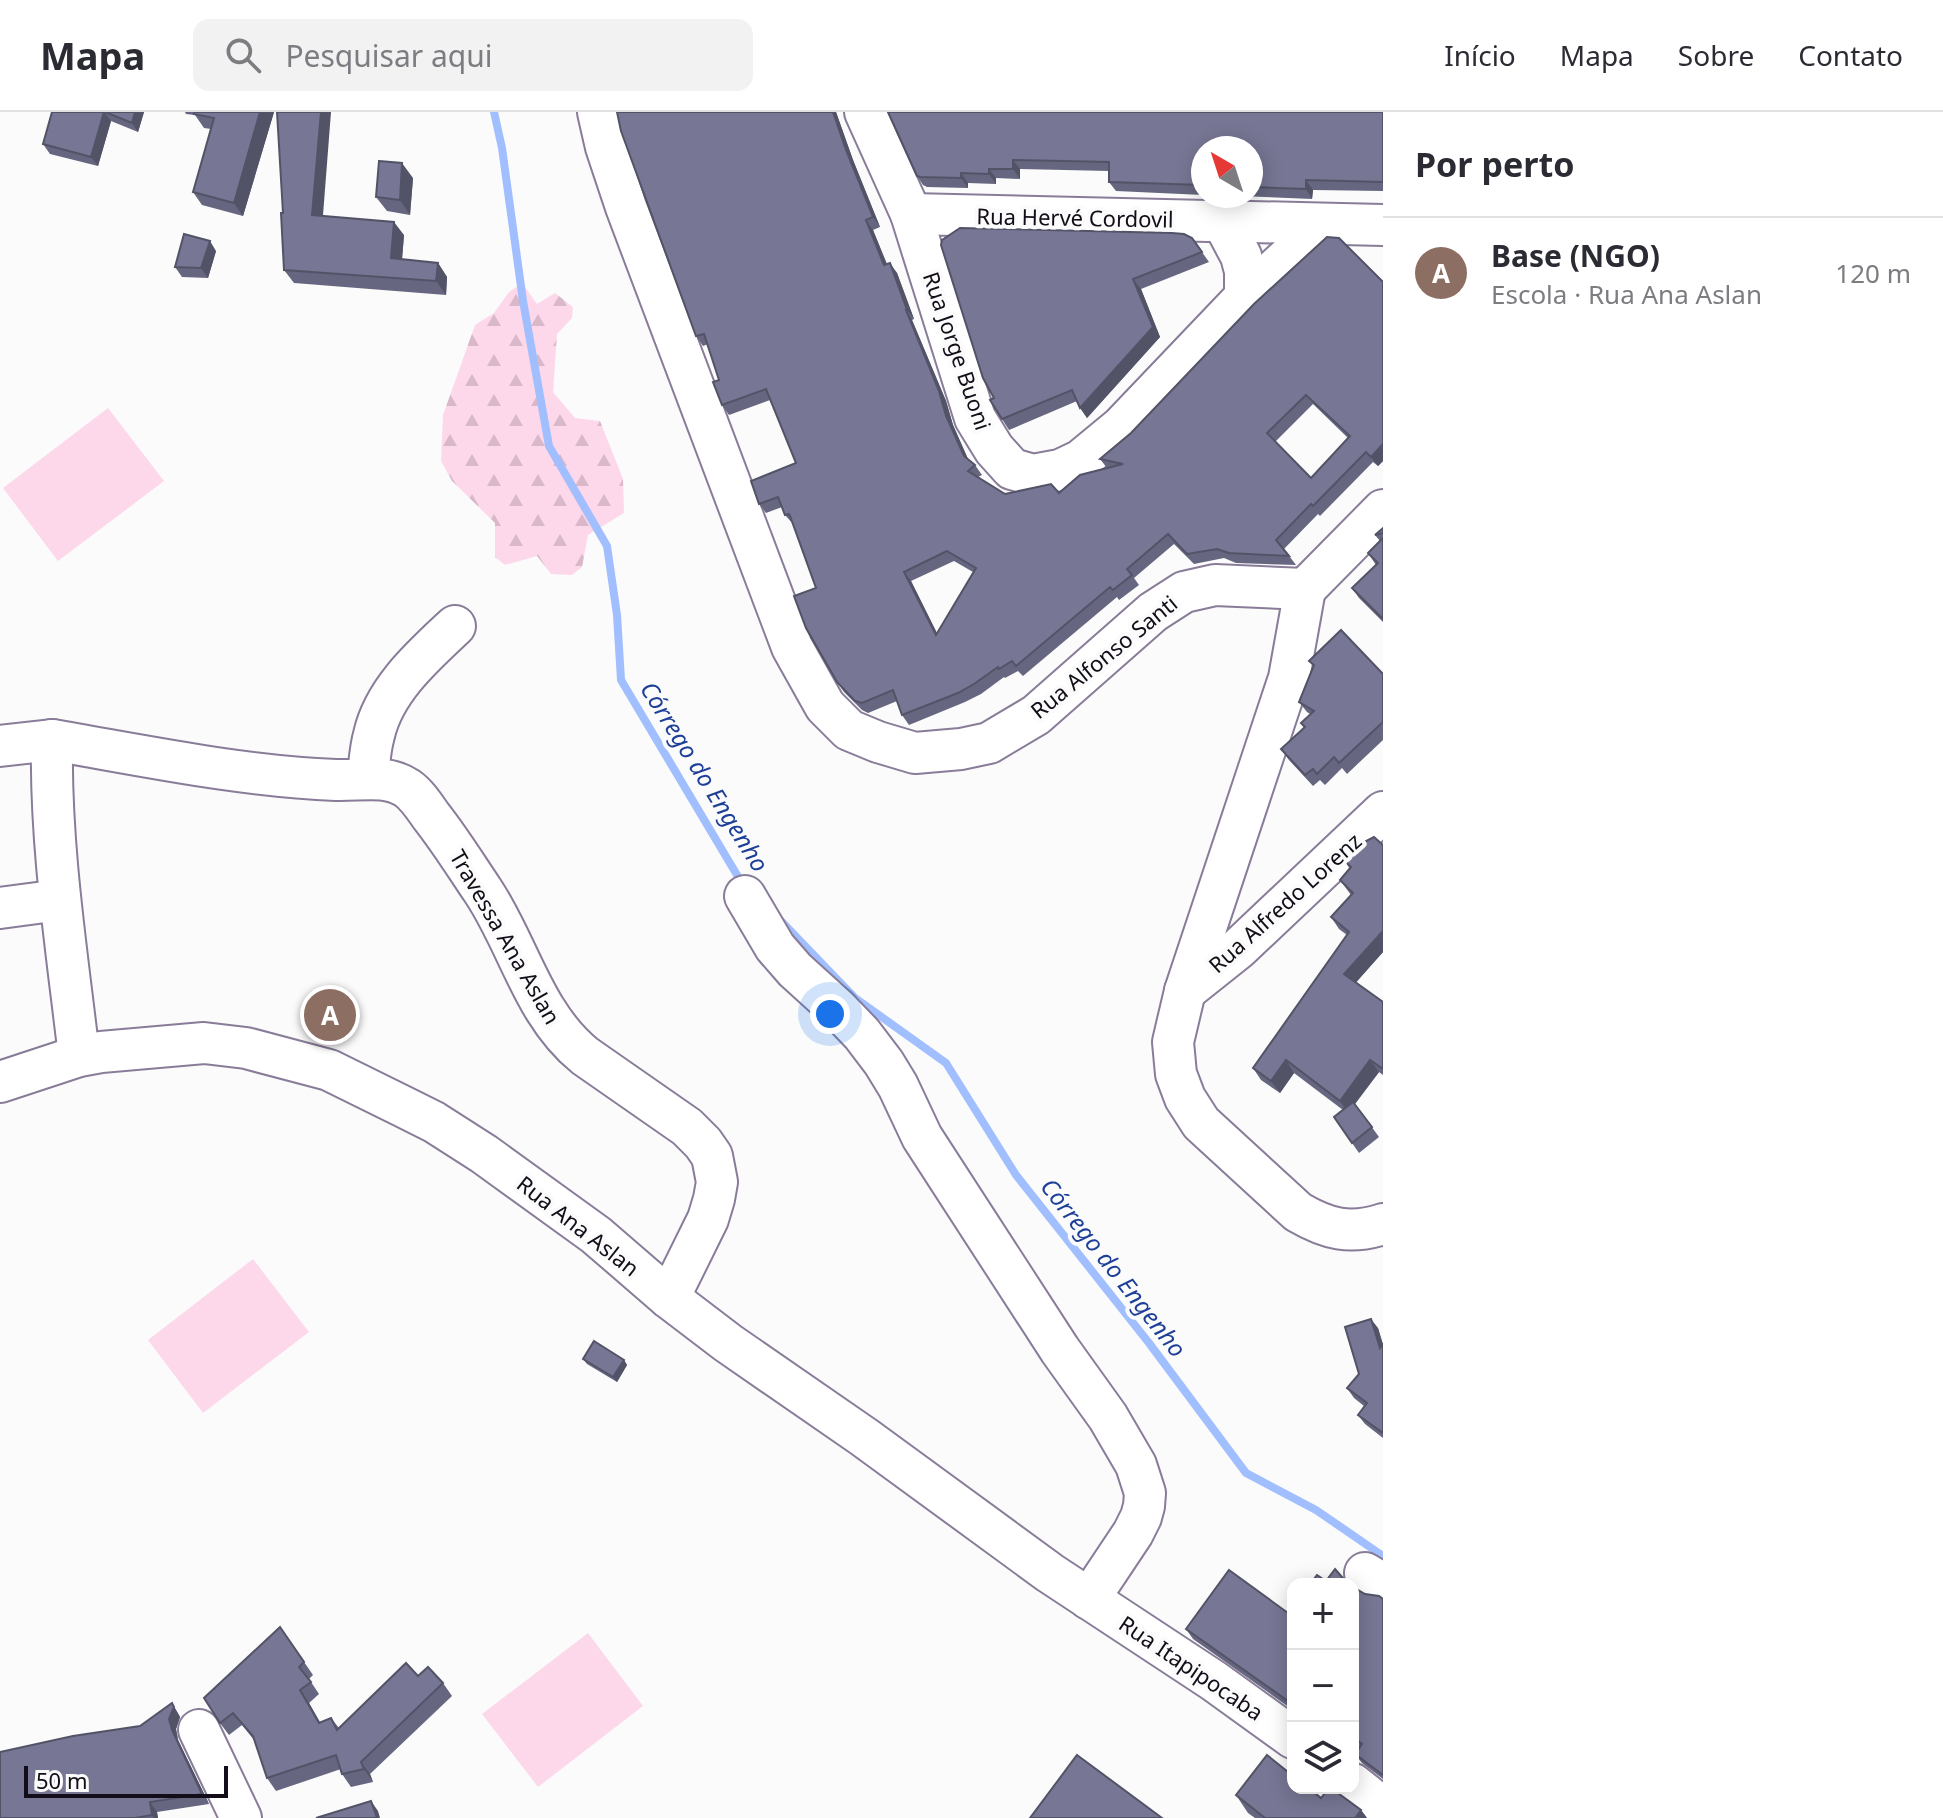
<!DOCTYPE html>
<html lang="pt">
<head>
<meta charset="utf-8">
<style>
  body { margin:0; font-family:"Noto Sans",sans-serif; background:#f2f2f3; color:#2b2b33 }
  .controls { position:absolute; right:24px; bottom:24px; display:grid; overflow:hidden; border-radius:16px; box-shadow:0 4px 20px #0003 }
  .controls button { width:72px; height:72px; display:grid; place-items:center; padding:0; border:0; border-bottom:2px solid #e1e1e2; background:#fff; color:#2b2b33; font:40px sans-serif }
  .compass { position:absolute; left:1191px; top:24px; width:72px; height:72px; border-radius:50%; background:#fff; box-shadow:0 4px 20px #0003; rotate:321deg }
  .scale { position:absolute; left:24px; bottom:20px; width:204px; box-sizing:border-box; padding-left:8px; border:4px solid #120d18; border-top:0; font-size:22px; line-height:28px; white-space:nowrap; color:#120d18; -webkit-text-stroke:6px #fbfbfb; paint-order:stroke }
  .you { position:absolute; left:830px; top:902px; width:28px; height:28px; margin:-20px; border:6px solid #fff; border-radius:50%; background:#1a73e8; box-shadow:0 0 0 12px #1a73e833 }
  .badge { display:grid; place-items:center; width:52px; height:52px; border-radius:50%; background:#1a73e8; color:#fff; font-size:26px; font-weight:700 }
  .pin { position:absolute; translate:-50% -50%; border:4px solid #fff; box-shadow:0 2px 8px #0006 }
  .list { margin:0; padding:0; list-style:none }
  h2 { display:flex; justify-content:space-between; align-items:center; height:104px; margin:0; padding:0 32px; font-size:34px }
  h2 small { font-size:26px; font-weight:400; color:#7c7c81 }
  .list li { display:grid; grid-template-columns:52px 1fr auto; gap:24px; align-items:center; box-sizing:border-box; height:112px; padding:0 32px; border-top:2px solid #e1e1e2 }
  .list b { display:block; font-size:30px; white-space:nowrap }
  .list p { margin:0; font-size:26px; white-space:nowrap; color:#7c7c81 }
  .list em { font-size:26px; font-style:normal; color:#7c7c81 }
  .icon { flex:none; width:44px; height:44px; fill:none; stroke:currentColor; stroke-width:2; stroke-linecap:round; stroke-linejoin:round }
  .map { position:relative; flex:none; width:1383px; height:1706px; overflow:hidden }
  header { display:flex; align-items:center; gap:48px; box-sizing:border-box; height:112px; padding:0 40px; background:#fff; border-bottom:2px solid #e1e1e2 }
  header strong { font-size:38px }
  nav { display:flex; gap:44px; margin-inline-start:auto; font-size:28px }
  .search { width:560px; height:72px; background:#f2f2f3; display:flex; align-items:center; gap:20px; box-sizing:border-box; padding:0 28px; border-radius:16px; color:#7c7c81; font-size:30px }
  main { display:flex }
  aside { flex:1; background:#fff }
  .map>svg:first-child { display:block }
</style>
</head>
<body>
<header>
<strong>Mapa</strong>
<div class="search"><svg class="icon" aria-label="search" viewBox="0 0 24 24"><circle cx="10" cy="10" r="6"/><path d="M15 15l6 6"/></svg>Pesquisar aqui</div>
<nav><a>Início</a><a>Mapa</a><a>Sobre</a><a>Contato</a></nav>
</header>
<main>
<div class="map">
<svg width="1383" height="1706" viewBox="0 0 1383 1706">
  <defs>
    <pattern id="forest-firs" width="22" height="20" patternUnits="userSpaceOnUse" patternTransform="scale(2)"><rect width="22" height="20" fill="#fdd8eb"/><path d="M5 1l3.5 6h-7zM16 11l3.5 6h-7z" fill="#d8b8c9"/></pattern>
  </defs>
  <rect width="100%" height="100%" fill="#fbfbfb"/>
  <polygon fill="url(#forest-firs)" points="522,171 537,192 555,181 573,195 572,206 557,222 553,280 575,306 600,309 623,367 624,401 588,423 582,455 572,463 551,462 537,444 505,453 495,445 495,411 452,369 441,349 443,303 475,213 494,201 509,180"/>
  <g fill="#fdd8eb">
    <polygon points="108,296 164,369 58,449 3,376"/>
    <polygon points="253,1147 309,1220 203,1301 148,1228"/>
    <polygon points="588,1521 643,1594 538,1675 482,1602"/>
  </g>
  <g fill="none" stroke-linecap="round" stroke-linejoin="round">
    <g stroke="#a1bfff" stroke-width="8">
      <polyline points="494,0 502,36 523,189 549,334 607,434 617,503 621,568 740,768 746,774"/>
      <polyline points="781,809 855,886 946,951 1016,1063 1149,1231 1246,1361 1316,1398 1383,1444"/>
    </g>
    <g stroke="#897c99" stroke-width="44">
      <g id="minor">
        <path d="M598 0 606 35 626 95 792 535 825 594 849 618 878 630 915 641 961 637 989 631 1036 603 1153 500 1184 480 1215 473 1305 477 1289 566 1185 879 1173 930 1176 962 1185 986 1201 1011 1298 1100C1327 1117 1350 1123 1383 1112"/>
        <polyline points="865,0 911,102 975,306 994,337 1012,357 1033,363 1060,358 1081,348 1121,315 1245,185 1324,112"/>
        <polyline points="911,102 1383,113"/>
        <polyline points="1223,110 1241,144 1245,159 1245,185"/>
        <polyline points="1305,477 1383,398"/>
        <path d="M52 628C146 644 240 664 336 668 360 669 385 662 407 676 417 683 424 694 431 704 450 728 466 754 483 779 519 833 533 902 585 944L687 1015 703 1031 712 1044 717 1070 714 1087 708 1107 669 1186"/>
        <path d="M0 634 52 628C50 734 67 840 79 944"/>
        <path d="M368 666C369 652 370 637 374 623 384 578 423 544 455 514"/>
        <polyline points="745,784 775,835 795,858 838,897 862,922 884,951 898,974 922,1025 1060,1238 1108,1305 1136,1353 1145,1381 1144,1394 1141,1405 1133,1421 1089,1487"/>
        <polyline points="0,796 60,788"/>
        <polyline points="1185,879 1239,836 1383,700"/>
        <polyline points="0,970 79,944 101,940 204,931 246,936 329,958 404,995 434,1010 484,1042 596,1123 669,1186 728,1231 864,1325 1050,1461 1214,1569 1293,1626"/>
        <polyline points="1365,1461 1383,1472"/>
        <polyline points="199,1618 241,1706"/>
        <polyline points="1353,1672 1383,1696"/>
      </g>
    </g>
    <use href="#minor" stroke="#fff" stroke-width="40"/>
  </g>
  <g fill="#666680" fill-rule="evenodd">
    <polygon points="52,0 144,0 138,20 111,9 98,54 50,42 43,32"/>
    <polygon points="185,0 274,0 243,104 202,93 193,80 211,17 204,16 195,3 186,2"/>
    <path d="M617 0H836L853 48 880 115 873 118 887 152 897 161 914 207 912 208 946 289 953 313 968 347 975 353 982 363 978 365 1005 382 1059 381 1107 356 1100 347 1383 170V349L1378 354 1373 350 1320 404 1318 402 1284 437 1296 453 1236 451 1224 446 1194 452 1174 432 1134 466 1139 473 1119 488 1117 485 1023 564 1018 559 1005 566 1004 565 981 582 965 590 909 613 902 603 897 589 868 601 862 598 844 580 837 570 816 476 793 412 785 403 782 395 766 401 759 392 796 351 770 288 729 303 722 293 719 268 708 232 703 234 696 224ZM1313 292 1348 326 1311 366 1275 330ZM954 449 973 460 937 522 911 469Z"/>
    <polygon points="888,0 1383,0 1383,79 1313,78 1312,87 1239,84 1251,84 1251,36 1203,36 1203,83 1116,79 1109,70 1109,59 1020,57 1020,67 996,66 996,72 968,71 968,76 927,75 923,73 917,64"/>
    <polygon points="413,66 410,103 387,99 376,85"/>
    <polygon points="283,101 323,104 404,123 402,147 438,151 447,165 446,183 294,171 284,158"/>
    <polygon points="1172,121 1192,126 1209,150 1141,177 1160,225 1087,306 1077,289 1009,318 1002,307 994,286"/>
    <polygon points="216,139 208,166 182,165 175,155"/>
    <polygon points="1383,416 1383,510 1359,486 1352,476 1376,453 1368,441 1380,429 1375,423"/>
    <polygon points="1309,549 1383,562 1383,628 1347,662 1342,656 1325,673 1320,668 1313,674 1289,648 1281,637 1304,616 1301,611 1310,602 1307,600 1299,590 1313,554"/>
    <polygon points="1383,733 1383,840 1356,870 1383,890 1383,963 1379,960 1355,992 1379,1025 1359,1041 1334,1005 1343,998 1294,961 1280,981 1261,968 1253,956 1347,823 1339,817 1331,805 1351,783 1340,768 1350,757 1344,748"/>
    <polygon points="1378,1216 1383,1232 1383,1326 1365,1312 1358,1303 1364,1294 1354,1286 1347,1276 1359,1262"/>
    <polygon points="583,1247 624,1248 627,1253 617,1270 587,1252"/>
    <polygon points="1353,1475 1365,1482 1383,1487 1383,1667 1362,1651 1355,1642 1360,1635 1353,1630"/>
    <polygon points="1293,1495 1293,1598 1193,1527 1186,1517 1288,1501"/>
    <polygon points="280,1515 313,1563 309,1567 319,1582 309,1591 320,1610 331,1606 339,1616 418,1564 443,1571 452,1584 370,1662 373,1670 351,1675 342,1662 341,1657 276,1679 267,1666 254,1628 242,1613 229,1623 220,1611"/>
    <polygon points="172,1591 180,1605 176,1617 178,1628 209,1692 157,1700 158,1706 0,1706 140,1614"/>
    <polygon points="1236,1683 1321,1686 1361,1698 1367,1706 1255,1706 1248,1701"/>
  </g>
  <g fill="#535368">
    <polygon points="104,0 111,9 98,54 91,45"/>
    <polygon points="135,0 144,0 138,20 132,11"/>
    <polygon points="260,0 274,0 243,104 234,91"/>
    <polygon points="321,0 331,0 322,116 312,103"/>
    <polygon points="833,0 836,0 853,48 880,115 873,105 846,38"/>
    <polygon points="1013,48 1020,57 1020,67 1013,57"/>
    <polygon points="402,51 413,66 410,103 400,88"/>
    <polygon points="989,57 996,66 996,72 989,62"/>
    <polygon points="961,61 968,71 968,76 961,66"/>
    <polygon points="1306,68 1313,78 1312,87 1306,77"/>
    <polygon points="866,108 873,118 891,163 884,153"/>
    <polygon points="394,110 404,123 401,159 391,146"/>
    <polygon points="210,129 216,139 208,166 201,156"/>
    <polygon points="438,151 447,165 446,183 436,169"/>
    <polygon points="890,151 897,161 914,207 907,198"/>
    <polygon points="1133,167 1141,177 1160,225 1087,306 1080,296"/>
    <polygon points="906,198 912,208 946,289 953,313 971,354 964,344 946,304"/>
    <polygon points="1383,332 1383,349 1378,354 1371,345"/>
    <polygon points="904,460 911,469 943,533 936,523"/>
    <polygon points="1383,819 1383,840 1353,874 1344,862"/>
    <polygon points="1286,948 1294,961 1280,981 1271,969"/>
    <polygon points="1370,948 1379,960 1348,1001 1340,989"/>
    <polygon points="1371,1207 1378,1216 1383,1234 1380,1236"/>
    <polygon points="624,1248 627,1253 617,1270 613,1265"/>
    <polygon points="300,1578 309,1591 327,1624 319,1611"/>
    <polygon points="1293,1582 1293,1596 1288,1589"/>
    <polygon points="172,1591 180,1605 176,1617 178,1628 209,1692 202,1682 172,1618 169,1607"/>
    <polygon points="361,1650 370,1662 373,1670 364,1657"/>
    <polygon points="371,1689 378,1699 380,1706 377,1706"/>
    <polygon points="150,1690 157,1700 158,1706 154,1706 152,1703"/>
    <polygon points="1361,1698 1367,1706 1355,1706"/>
  </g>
  <g fill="#777795" stroke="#535368" stroke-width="2" fill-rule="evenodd">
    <polygon points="52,0 104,0 91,45 43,32"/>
    <polygon points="105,0 135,0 132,11"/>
    <polygon points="195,0 260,0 234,91 193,80 214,6 194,2"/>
    <polygon points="277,0 321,0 312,103 394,110 391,146 438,151 436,169 284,158 281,101 283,101"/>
    <path d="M617 0H833L846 38 873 105 866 108 884 153 890 151 907 198H906L939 279 946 304 964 344 975 353 968 359 1005 382 1051 372 1059 381 1080 363 1123 352 1100 347 1131 321 1254 192 1327 125 1339 126 1383 170V332L1371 345 1366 340 1313 394 1311 392 1276 428 1289 444 1229 441 1217 437 1187 442 1168 422 1127 457 1132 463 1113 478 1110 475 1016 554 1012 549 999 557 998 555 974 572 958 581 902 603 893 578 862 591 855 589 837 570 806 516 794 484 816 476 790 404 789 402 785 403 778 385 759 392 751 369 796 351 766 277 722 293 713 270 719 268 704 222 696 224 621 19ZM1306 283 1350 324 1311 366 1267 321ZM947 439 976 456 936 523 904 460Z"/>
    <polygon points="888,0 1383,0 1383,70 1306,68 1306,77 1251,75 1251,36 1203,36 1203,73 1109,70 1109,50 1013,48 1013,57 989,57 989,62 961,61 961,66 920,65 917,64"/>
    <polygon points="379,49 402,51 400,88 376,85"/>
    <polygon points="960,116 1172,121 1184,122 1192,126 1202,140 1133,167 1153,215 1080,296 1072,278 1002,307 990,288 994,286 983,266 941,133 942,128"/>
    <polygon points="184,122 210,129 201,156 175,155"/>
    <polygon points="1383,416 1383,421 1375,423"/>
    <polygon points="1383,426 1383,507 1352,476 1378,451 1368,441"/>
    <polygon points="1341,518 1383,562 1383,610 1339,651 1334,645 1317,662 1313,657 1305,663 1281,637 1305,615 1301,611 1314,599 1299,590 1314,553 1309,549"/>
    <polygon points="1374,725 1383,733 1383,819 1344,862 1383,890 1383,957 1370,948 1340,989 1286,948 1271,969 1253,956 1349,820 1331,805 1353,781 1340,768 1351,755 1344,748 1364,730"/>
    <polygon points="1353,990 1372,1015 1352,1031 1334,1005"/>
    <polygon points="1371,1207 1380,1236 1383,1232 1383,1321 1358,1303 1367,1291 1347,1276 1359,1262 1345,1215"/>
    <polygon points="594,1229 624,1248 613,1265 583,1247"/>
    <polygon points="1335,1457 1348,1472 1310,1472 1317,1463 1326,1469"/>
    <polygon points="1229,1458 1288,1501 1293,1495 1293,1582 1288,1589 1186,1517"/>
    <polygon points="1353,1475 1365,1482 1379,1484 1383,1487 1383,1663 1355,1642 1362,1632 1353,1625"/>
    <polygon points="280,1515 304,1550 299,1555 311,1570 300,1578 319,1611 331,1606 337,1618 406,1551 418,1564 428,1555 443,1571 361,1650 364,1657 342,1662 336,1643 267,1666 253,1624 233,1601 220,1611 204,1586"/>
    <polygon points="172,1591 174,1595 169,1607 172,1618 202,1682 150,1690 152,1703 135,1706 0,1706 0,1640 73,1624 140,1614"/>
    <polygon points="1077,1643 1162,1706 1030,1706"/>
    <polygon points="1267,1643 1293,1664 1293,1676 1309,1676 1321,1686 1329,1676 1331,1676 1361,1698 1355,1706 1265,1706 1236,1683"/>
    <polygon points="371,1689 377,1706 316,1706"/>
  </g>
  <g text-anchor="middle" stroke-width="8" stroke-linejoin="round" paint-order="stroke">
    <g font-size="22" fill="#120d18" stroke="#fbfbfb">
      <text transform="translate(1075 106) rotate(1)" y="8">Rua Hervé Cordovil</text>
      <text transform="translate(957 239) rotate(71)" y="8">Rua Jorge Buoni</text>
      <text transform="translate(1104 545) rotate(-39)" y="8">Rua Alfonso Santi</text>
      <text transform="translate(1285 791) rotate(-42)" y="8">Rua Alfredo Lorenz</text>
      <text transform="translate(505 825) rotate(60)" y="8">Travessa Ana Aslan</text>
      <text transform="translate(578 1114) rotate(38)" y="8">Rua Ana Aslan</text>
      <text transform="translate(1191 1556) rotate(34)" y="8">Rua Itapipocaba</text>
    </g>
    <g font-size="24" font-style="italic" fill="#1d3f97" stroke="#fbfbfb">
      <text transform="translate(704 665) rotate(58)" y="8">Córrego do Engenho</text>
      <text transform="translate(1113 1156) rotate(52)" y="8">Córrego do Engenho</text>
    </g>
  </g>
</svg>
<div class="controls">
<button>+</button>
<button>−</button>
<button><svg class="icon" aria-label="layers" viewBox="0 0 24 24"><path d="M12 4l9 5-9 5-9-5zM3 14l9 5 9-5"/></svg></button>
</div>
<svg class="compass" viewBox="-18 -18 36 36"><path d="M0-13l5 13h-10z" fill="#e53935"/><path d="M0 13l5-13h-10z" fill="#7c7c81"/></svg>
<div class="scale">50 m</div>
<div class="you"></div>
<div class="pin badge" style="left:330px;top:903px;background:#8d6e63">A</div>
</div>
<aside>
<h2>Por perto<small></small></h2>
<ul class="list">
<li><span class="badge" style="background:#8d6e63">A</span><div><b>Base (NGO)</b><p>Escola · Rua Ana Aslan</p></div><em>120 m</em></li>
</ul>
</aside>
</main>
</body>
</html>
